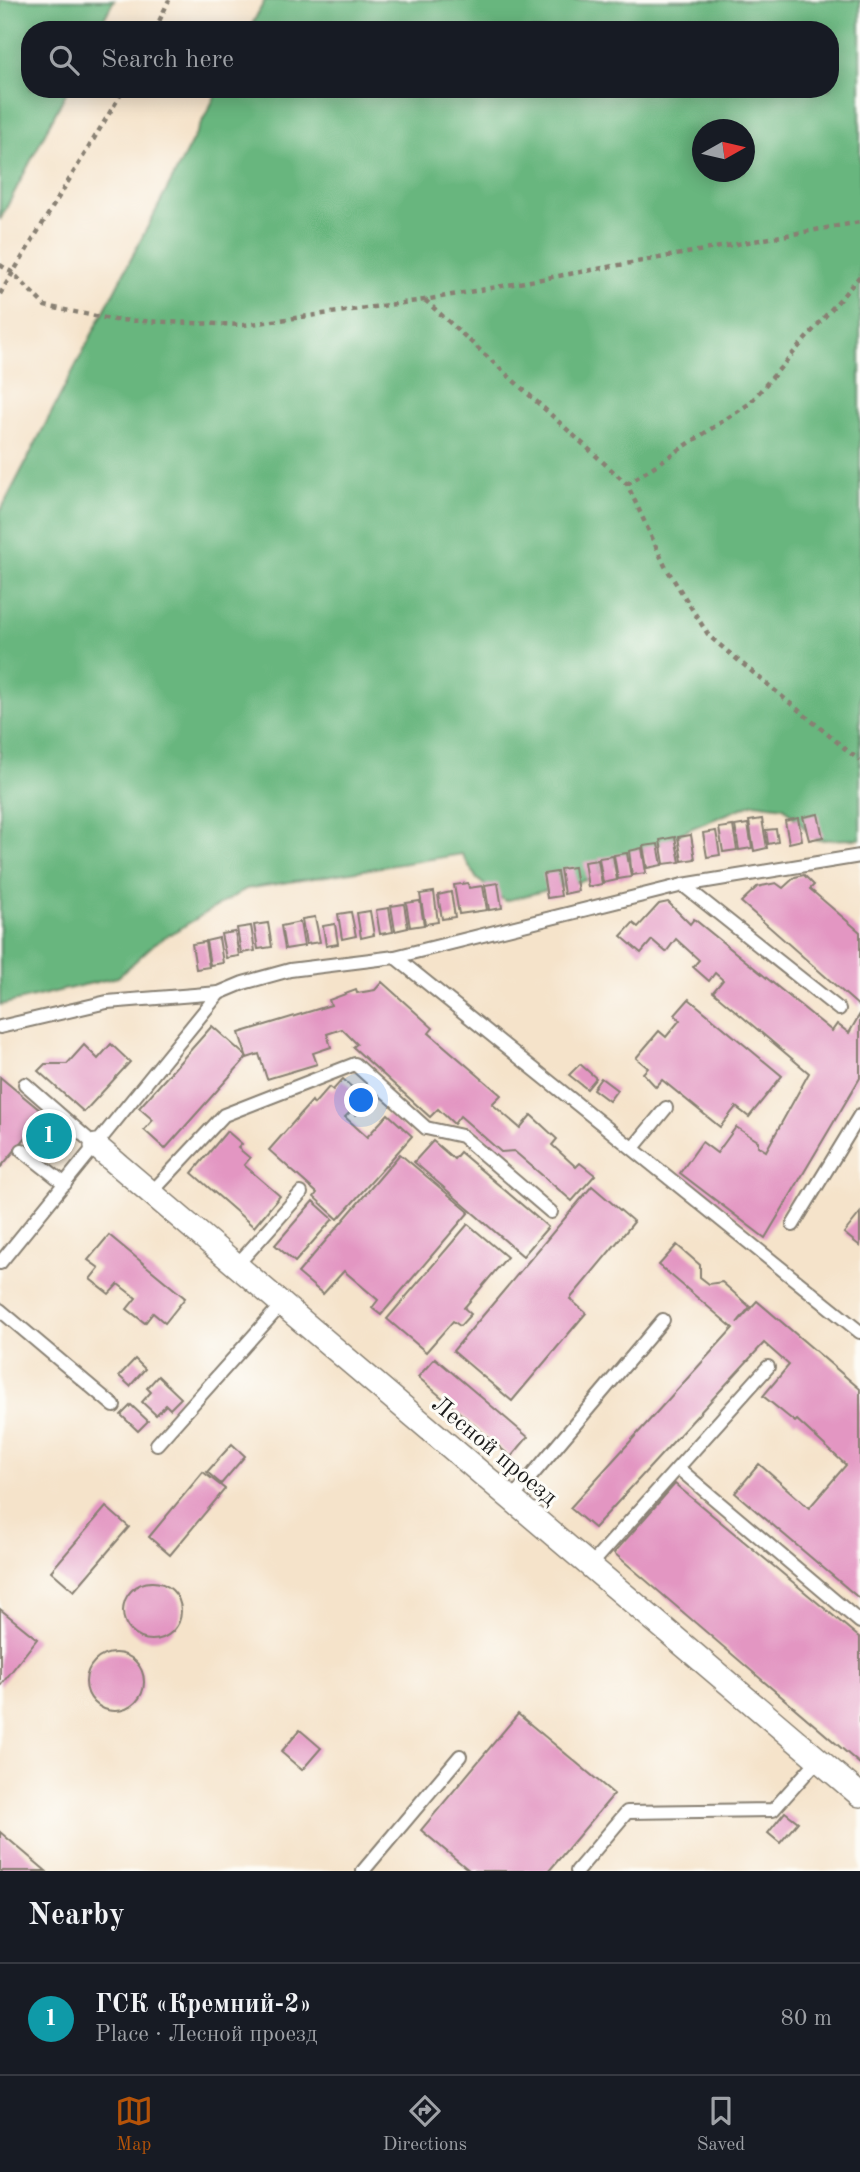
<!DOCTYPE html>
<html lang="en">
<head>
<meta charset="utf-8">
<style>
  body { margin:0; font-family:"Old Standard TT",serif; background:#20242c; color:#f1f3f6 }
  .compass { position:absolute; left:692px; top:119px; width:63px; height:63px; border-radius:50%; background:#171b24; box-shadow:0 4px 18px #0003; rotate:82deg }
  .you { position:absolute; left:362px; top:1101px; width:24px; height:24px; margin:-18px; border:5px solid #fff; border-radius:50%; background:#1a73e8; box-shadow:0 0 0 10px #1a73e833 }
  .badge { display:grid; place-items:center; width:46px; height:46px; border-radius:50%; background:#b45309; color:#fff; font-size:23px; font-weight:700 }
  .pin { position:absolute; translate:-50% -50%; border:4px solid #fff; box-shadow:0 2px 7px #0006 }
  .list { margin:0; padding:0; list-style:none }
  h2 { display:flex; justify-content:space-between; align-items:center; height:91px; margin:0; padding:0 28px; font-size:30px }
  h2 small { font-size:23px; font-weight:400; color:#9ea1a6 }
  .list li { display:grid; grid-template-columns:46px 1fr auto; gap:21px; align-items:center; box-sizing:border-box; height:112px; padding:0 28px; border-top:2px solid #363941 }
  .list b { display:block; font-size:26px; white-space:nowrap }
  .list p { margin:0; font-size:23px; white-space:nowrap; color:#9ea1a6 }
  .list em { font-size:23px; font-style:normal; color:#9ea1a6 }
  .icon { flex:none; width:38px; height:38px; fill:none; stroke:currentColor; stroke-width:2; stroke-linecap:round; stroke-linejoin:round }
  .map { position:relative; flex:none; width:860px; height:1871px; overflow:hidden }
  .search { position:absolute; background:#171b24; box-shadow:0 4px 18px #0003; left:21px; right:21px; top:21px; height:77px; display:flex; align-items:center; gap:18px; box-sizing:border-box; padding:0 24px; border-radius:28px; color:#9ea1a6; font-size:26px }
  .sheet { height:203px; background:#171b24 }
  nav { display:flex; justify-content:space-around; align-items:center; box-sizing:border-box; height:98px; border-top:2px solid #363941; background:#171b24; font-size:19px; color:#9ea1a6 }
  nav a { display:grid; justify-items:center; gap:4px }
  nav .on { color:#b45309 }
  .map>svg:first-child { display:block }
</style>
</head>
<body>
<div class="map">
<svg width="860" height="1871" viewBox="0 0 860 1871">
  <rect width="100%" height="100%" fill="#fdfcf7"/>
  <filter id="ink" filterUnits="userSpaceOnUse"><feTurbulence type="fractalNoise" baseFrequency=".0143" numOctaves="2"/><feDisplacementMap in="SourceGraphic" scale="14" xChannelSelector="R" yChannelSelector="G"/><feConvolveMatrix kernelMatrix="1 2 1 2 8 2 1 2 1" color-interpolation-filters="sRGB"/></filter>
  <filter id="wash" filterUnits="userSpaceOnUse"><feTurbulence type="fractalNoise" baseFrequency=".00686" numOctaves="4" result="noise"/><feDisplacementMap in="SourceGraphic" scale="28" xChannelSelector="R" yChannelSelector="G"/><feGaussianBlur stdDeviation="1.57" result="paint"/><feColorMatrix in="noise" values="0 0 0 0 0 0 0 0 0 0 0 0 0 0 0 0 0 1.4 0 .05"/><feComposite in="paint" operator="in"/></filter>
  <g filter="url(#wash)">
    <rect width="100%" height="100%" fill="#f5e3ca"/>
    <g fill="#68b67e" stroke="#42694d" stroke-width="2" fill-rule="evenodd">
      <polygon points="0,0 114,0 98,30 30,30 30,89 68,89 0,220"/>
      <path d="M265 0H860V839L816 840 784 807 754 803 692 828 586 880 505 901 477 879 462 854 246 889 154 944 118 977 0 1005V512L219 89H830V30H249ZM702 130H744V172H702Z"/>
    </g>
    <g id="blocks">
      <g fill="#e396c2">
        <polygon points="818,814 823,837 809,840 803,817"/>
        <polygon points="798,818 802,840 789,843 785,821"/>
        <polygon points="762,819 767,848 754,851 749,821"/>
        <polygon points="748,824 752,848 739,850 735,826"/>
        <polygon points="733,826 737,850 723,852 719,828"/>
        <polygon points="776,829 778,842 768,844 766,830"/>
        <polygon points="716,831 720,855 707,857 703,833"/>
        <polygon points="691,835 695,859 682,861 678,837"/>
        <polygon points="675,837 680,862 664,864 660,840"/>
        <polygon points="658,844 662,865 647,868 643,846"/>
        <polygon points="642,848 646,873 632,875 629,851"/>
        <polygon points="627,853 631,877 618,879 614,855"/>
        <polygon points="613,856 617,880 603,883 599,858"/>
        <polygon points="598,860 602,884 588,887 584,862"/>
        <polygon points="574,867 578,891 564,894 560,869"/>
        <polygon points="557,872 561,896 547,898 543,874"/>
        <polygon points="804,875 814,885 810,889 860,932 860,1007 741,902 757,887 776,883 783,888 795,877"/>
        <polygon points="468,883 469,888 483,886 487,910 459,914 454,885"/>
        <polygon points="498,883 502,908 489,910 485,885"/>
        <polygon points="434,892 438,922 425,924 420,894"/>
        <polygon points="451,892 455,917 442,919 438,895"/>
        <polygon points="420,901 424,925 410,927 406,903"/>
        <polygon points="668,902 690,924 694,919 832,1031 837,1024 849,1033 860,1014 860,1078 765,1238 680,1173 702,1142 717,1153 736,1127 758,1141 758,1146 766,1151 809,1073 713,992 723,980 715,973 709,981 693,967 699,960 676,939 666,952 652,940 641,953 621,936 633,923 638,927 659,904"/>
        <polygon points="404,904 408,928 395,931 391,906"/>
        <polygon points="389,908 393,932 380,934 376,910"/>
        <polygon points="370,911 374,935 361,938 357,913"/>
        <polygon points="351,912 356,936 342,939 338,914"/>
        <polygon points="315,917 320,942 306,944 302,919"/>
        <polygon points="300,922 304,946 285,949 281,926"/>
        <polygon points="268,923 272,947 258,949 254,925"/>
        <polygon points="335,924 338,944 326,946 323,926"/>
        <polygon points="251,926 255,951 241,953 237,928"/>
        <polygon points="235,932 239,956 226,958 221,934"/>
        <polygon points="219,938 223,963 210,965 206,941"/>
        <polygon points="205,942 209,967 196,969 192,944"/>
        <polygon points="382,982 433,1028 429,1033 501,1095 492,1104 520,1128 531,1115 557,1139 552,1145 576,1167 580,1163 595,1175 572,1201 514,1151 501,1152 460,1116 454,1124 438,1109 430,1117 353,1047 357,1044 342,1029 327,1034 331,1047 313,1053 317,1064 267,1079 259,1054 247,1058 239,1033 331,1005 329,1000 356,990 357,993 375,990"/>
        <polygon points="689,999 782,1076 749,1117 736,1107 720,1127 662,1080 656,1087 643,1073 648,1068 636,1058 659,1031 666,1037 680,1020 675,1015"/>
        <polygon points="212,1026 247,1057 165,1149 144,1130 153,1120 139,1108"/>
        <polygon points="111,1044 130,1062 84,1112 38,1071 45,1064 67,1064 84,1045 98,1059"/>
        <polygon points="580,1064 596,1078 587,1089 569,1075"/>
        <polygon points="0,1077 70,1135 52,1157 27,1136 0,1168"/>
        <polygon points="601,1078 617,1090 609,1101 593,1089"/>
        <polygon points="343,1079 368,1102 356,1115 351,1111 345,1117 367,1137 388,1114 412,1136 338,1219 314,1197 317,1193 269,1150 312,1101 314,1104 329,1087 333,1090"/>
        <polygon points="227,1131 242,1144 238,1148 250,1158 244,1165 280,1196 254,1227 192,1173"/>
        <polygon points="433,1141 454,1159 460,1152 548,1227 523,1256 414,1162"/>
        <polygon points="400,1154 469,1212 381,1315 372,1308 378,1300 344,1271 323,1294 298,1273"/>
        <polygon points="592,1186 634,1222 570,1299 586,1313 512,1401 453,1351"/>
        <polygon points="313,1201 333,1219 295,1262 275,1245"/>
        <polygon points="860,1213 860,1246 844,1233"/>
        <polygon points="468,1224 507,1257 464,1308 471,1314 460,1326 453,1321 426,1352 387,1319"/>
        <polygon points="109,1235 185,1298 165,1323 153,1313 145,1323 127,1309 136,1298 118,1284 109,1294 90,1279 99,1268 88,1260"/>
        <polygon points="677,1245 700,1265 700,1277 709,1284 722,1282 750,1307 737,1323 757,1301 860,1389 860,1599 735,1493 759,1464 809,1508 846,1465 797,1420 795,1422 763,1396 789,1365 764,1343 594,1528 570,1508 733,1328 659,1265"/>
        <polygon points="435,1358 528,1437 511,1457 418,1377"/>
        <polygon points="135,1359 145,1369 130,1386 119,1376"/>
        <polygon points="158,1376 181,1398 170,1409 166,1405 156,1415 142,1402 151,1392 147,1388"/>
        <polygon points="131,1405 148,1421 138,1431 121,1415"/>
        <polygon points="232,1444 245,1456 221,1484 207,1472"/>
        <polygon points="203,1472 225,1489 170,1555 149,1537"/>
        <polygon points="675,1484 860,1638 860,1764 614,1553"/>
        <polygon points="106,1507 129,1527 74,1591 51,1571"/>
        <circle cx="152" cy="1611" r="29"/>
        <polygon points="0,1609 37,1639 0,1686"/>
        <circle cx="115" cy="1682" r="29"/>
        <polygon points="518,1714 614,1794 549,1871 470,1871 421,1830"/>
        <polygon points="300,1730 321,1748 302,1770 281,1752"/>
        <polygon points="785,1812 798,1822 780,1843 768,1833"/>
        <polygon points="0,1832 46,1871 0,1871"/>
      </g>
    </g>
  </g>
  <g filter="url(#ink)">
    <use href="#blocks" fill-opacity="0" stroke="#888073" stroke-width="2"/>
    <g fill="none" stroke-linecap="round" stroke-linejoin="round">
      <g stroke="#888073" stroke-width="16">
        <g id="service">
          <polyline points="683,885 839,1009"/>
          <polyline points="395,957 860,1332"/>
          <polyline points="0,1027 107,1002 219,993"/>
          <polyline points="25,1084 96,1146"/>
          <polyline points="633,1148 666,1108"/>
          <polyline points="22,1150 65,1184"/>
          <polyline points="151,1193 224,1115 355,1064 426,1128 462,1136 551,1212"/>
          <polyline points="793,1225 860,1115"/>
          <polyline points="0,1263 219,993 243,983 290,970 395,957 683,885 860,856"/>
          <polyline points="236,1266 301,1193"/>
          <polyline points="0,1310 114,1406"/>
          <polyline points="157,1444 282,1304"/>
          <polyline points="678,1468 860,1622"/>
          <polyline points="512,1499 663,1320"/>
          <polyline points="590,1566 768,1367"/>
          <polyline points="363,1871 460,1756"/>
          <polyline points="577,1871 627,1812 773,1810 818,1760"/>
        </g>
      </g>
      <g stroke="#888073" stroke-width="26">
        <polyline id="minor" points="96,1146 860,1795"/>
      </g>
      <g stroke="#888073" stroke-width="4.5" stroke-dasharray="5 5" stroke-linecap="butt">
        <polyline points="155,30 169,0"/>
        <polyline points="0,265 13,273 45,306 115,320 244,325 424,300 860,222"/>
        <polyline points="0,294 124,89"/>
        <polyline points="425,300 627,484 665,566 709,636 860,761"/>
        <polyline points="627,484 749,404 860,276"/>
      </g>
      <use href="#service" stroke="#fff" stroke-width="12"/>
      <use href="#minor" stroke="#fff" stroke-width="23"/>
    </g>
  </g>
  <g text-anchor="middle" stroke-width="6" stroke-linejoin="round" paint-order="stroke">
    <g font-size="24" fill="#1c1c1c" stroke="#fdfcf7">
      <text transform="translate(495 1450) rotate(40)" y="8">Лесной проезд</text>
    </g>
  </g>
</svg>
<svg class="compass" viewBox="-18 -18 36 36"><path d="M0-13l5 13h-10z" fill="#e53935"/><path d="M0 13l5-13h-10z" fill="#9ea1a6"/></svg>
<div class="you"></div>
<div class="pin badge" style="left:49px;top:1136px;background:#0f9aa8">1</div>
<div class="search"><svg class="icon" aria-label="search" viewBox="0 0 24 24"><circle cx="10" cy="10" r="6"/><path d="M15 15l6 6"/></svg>Search here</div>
</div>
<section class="sheet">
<h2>Nearby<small></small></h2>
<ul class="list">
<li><span class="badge" style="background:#0f9aa8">1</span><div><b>ГСК «Кремний-2»</b><p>Place · Лесной проезд</p></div><em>80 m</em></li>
</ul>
</section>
<nav>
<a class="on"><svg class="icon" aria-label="map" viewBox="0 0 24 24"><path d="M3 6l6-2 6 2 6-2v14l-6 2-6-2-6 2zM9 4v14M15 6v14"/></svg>Map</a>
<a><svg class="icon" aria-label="directions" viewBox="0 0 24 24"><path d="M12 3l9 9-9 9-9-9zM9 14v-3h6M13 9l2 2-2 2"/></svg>Directions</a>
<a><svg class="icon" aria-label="saved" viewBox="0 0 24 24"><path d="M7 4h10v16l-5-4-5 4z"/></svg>Saved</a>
</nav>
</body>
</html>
